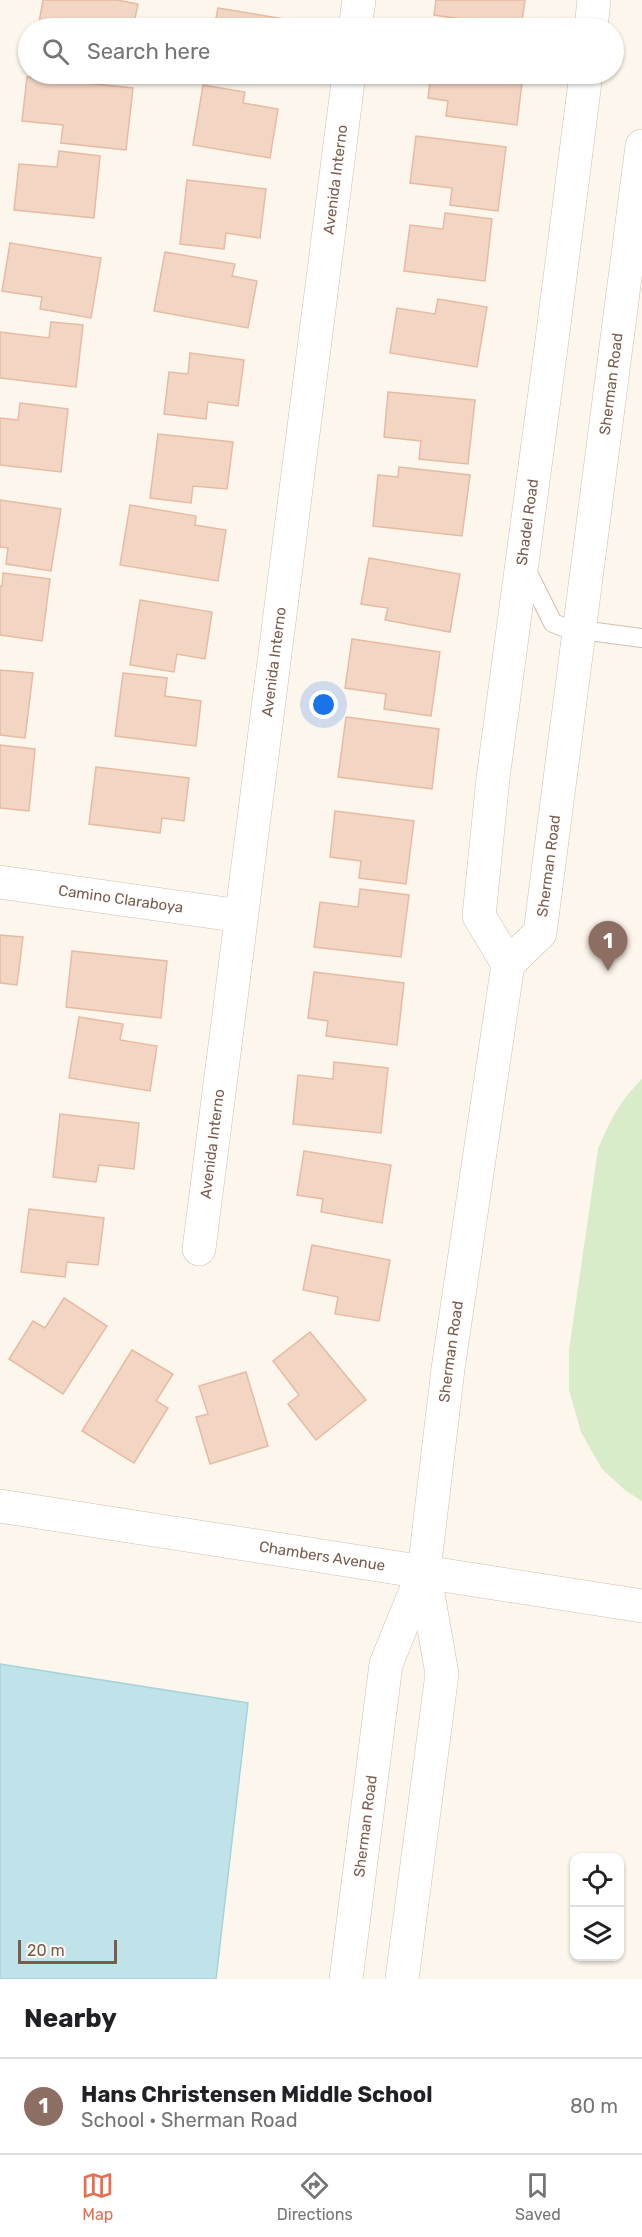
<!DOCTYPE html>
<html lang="en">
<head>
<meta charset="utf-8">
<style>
  body { margin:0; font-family:Rubik,sans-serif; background:#f6f6f6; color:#202124 }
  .controls { position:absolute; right:18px; bottom:18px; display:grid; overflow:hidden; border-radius:12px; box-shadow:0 2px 4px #0004 }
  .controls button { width:54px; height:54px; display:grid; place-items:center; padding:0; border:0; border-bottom:2px solid #e0e0e0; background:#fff; color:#202124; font:30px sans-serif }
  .scale { position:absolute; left:18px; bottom:15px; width:99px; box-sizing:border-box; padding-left:6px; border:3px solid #7a5c4d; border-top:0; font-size:16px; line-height:21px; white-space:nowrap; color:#7a5c4d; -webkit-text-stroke:4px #fffaf3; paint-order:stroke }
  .you { position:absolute; left:324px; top:705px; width:21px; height:21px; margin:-15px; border:4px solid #fff; border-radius:50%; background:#1a73e8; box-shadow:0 0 0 9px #1a73e833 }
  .badge { display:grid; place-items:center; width:39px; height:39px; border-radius:50%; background:#e76f51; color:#fff; font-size:20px; font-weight:700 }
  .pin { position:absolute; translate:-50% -50px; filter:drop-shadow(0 2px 3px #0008) }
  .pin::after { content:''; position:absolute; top:32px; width:21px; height:18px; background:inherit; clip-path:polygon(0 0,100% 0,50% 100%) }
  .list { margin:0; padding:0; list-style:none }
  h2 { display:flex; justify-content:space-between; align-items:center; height:78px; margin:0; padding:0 24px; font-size:26px }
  h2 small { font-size:20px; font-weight:400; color:#757577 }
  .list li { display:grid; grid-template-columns:39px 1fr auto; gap:18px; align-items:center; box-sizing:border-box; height:96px; padding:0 24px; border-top:2px solid #e0e0e0 }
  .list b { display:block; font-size:22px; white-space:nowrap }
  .list p { margin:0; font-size:20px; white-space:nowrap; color:#757577 }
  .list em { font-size:20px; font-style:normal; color:#757577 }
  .icon { flex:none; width:33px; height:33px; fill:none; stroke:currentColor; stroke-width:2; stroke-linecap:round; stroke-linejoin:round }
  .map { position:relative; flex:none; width:642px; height:1979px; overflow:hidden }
  .search { position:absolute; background:#fff; box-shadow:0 2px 4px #0004; left:18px; right:18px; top:18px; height:66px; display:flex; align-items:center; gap:15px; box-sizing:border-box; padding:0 21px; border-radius:33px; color:#757577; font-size:22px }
  .sheet { height:174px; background:#fff }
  nav { display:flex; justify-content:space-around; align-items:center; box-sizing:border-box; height:84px; border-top:2px solid #e0e0e0; background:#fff; font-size:16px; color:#757577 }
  nav a { display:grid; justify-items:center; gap:3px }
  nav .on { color:#e76f51 }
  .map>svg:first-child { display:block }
</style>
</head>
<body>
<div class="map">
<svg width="642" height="1979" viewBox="0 0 642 1979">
  <rect width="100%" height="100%" fill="#fdf6ec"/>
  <path fill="#d8ecc9" d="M642 1079V1501L626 1491 602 1469 581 1432 569 1390V1350L598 1149C610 1120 619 1102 642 1079Z"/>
  <polygon fill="#bfe3e8" stroke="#a5d3da" stroke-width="1.5" points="0,1664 248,1703 216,1979 0,1979"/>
  <g fill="#f3d5c3" stroke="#e6bba3" stroke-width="1.5">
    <polygon points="43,0 117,0 138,4 133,28 38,28"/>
    <polygon points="436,0 525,0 521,28 434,15"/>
    <polygon points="218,8 291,20 289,28 214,28"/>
    <polygon points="207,74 252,74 251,82 207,76"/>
    <polygon points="431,74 523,74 517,125 446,116 448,101 428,98"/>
    <polygon points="27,77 133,88 126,150 61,143 63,125 22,121"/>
    <polygon points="203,85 245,92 243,103 278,109 270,158 193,145"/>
    <polygon points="416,136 506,147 498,211 450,205 452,188 410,183"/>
    <polygon points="59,151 100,156 94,218 14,210 19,164 57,167"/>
    <polygon points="187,180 266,189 260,238 226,233 224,249 180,244"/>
    <polygon points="445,213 492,219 485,281 404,271 410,225 443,229"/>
    <polygon points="10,243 101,258 91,318 40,309 42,297 2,291"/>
    <polygon points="165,252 235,264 232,276 257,281 248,328 154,311"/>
    <polygon points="438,299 487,307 477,367 390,353 397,308 435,314"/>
    <polygon points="51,322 83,325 76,387 0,378 0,332 49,338"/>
    <polygon points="190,353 244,360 238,406 208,402 206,419 164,414 169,372 188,374"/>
    <polygon points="388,392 475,400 468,464 419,459 421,441 384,437"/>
    <polygon points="20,403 68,409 61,472 0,465 0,418 18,420"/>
    <polygon points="158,434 233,442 227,489 193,486 191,503 150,498"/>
    <polygon points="399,467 470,475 462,536 373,526 378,475 398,477"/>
    <polygon points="0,500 61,509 51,571 6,564 8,548 0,547"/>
    <polygon points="130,505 196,516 195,525 226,530 218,581 120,565"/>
    <polygon points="369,558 460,574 450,632 385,620 388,608 361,604"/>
    <polygon points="3,573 50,579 42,641 0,635 0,586 2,586"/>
    <polygon points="140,600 212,612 205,659 177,654 174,672 130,665"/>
    <polygon points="352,639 440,652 431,716 384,709 386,694 345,688"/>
    <polygon points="0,670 33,673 25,738 0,735"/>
    <polygon points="123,673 167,678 165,696 201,701 196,746 115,736"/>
    <polygon points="346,717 439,729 432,789 338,777"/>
    <polygon points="0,745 35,749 29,811 0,808"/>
    <polygon points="96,767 189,778 184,821 162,818 160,833 89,824"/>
    <polygon points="335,811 414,821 406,884 359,878 361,861 330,857"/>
    <polygon points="360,889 409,895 401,957 314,947 320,902 358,907"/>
    <polygon points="0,935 23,937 17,985 0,983"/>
    <polygon points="72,951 167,961 161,1018 66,1007"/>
    <polygon points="314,972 404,983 397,1045 326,1036 328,1021 308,1018"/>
    <polygon points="79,1017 123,1024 120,1040 157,1046 150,1091 69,1078"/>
    <polygon points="334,1062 388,1068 381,1133 293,1124 298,1075 333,1079"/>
    <polygon points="60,1114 139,1123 134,1169 99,1165 96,1182 53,1177"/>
    <polygon points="304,1151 391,1165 382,1223 321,1212 323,1199 297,1195"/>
    <polygon points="29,1209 104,1218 98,1265 67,1262 65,1277 21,1272"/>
    <polygon points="312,1245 390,1260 379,1321 335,1314 338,1297 303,1290"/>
    <polygon points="64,1298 107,1326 63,1394 9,1359 33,1321 45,1328"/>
    <polygon points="310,1332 366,1400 316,1440 288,1404 299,1395 273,1361"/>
    <polygon points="132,1350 173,1374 156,1401 168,1408 134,1463 82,1431"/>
    <polygon points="246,1372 268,1446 210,1464 196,1417 208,1414 199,1386"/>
  </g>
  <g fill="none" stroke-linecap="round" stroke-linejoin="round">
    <g stroke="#d1beb0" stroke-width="20">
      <polyline id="service" points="525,567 553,623 566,628 642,638"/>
    </g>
    <g stroke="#d1beb0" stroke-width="34">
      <g id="minor">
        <polyline points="355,28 359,0"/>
        <path id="s1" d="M0 882 241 916"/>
        <path id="s2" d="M199 1249 349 74"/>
        <path id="s3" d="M0 1506 642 1606"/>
      </g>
    </g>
    <g stroke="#d1beb0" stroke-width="34">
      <g id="tertiary">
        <polyline points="591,28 594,0"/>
        <path id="s4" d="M508 964 479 916 493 778 552 340 586 74"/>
        <path id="s5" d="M346 1979 386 1664 424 1571 448 1369 508 964 540 933 642 146"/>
        <polyline points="402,1979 442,1674 424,1571"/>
      </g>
    </g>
    <use href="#service" stroke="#fff" stroke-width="18"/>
    <use href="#minor" stroke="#fff" stroke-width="33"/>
    <use href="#tertiary" stroke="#fff" stroke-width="33"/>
  </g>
  <g text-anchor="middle" stroke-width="4.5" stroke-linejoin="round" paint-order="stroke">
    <g font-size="15" fill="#7a5c4d" stroke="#fffaf3">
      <text dy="5" stroke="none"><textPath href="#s2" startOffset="1078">Avenida Interno</textPath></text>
      <text dy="5" stroke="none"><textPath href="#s5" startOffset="1629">Sherman Road</textPath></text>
      <text dy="5" stroke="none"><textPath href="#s4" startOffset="453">Shadel Road</textPath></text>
      <text dy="5" stroke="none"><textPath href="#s2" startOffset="592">Avenida Interno</textPath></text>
      <text dy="5" stroke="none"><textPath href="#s5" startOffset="1143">Sherman Road</textPath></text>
      <text dy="5" stroke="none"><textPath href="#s1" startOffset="122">Camino Claraboya</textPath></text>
      <text dy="5" stroke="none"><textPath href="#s2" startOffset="106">Avenida Interno</textPath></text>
      <text dy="5" stroke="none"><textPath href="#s5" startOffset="639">Sherman Road</textPath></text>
      <text dy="5" stroke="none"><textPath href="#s3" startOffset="326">Chambers Avenue</textPath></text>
      <text dy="5" stroke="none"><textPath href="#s5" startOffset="154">Sherman Road</textPath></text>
    </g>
  </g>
</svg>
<div class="controls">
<button><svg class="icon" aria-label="locate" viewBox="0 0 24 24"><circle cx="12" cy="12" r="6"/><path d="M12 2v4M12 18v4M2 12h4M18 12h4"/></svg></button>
<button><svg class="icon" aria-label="layers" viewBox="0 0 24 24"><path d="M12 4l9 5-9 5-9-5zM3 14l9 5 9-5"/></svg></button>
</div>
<div class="scale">20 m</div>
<div class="you"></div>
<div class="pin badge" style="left:608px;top:971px;background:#8d6e63">1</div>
<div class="search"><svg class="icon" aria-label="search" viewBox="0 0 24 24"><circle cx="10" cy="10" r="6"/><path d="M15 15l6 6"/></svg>Search here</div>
</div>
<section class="sheet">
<h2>Nearby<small></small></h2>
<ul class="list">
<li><span class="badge" style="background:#8d6e63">1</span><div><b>Hans Christensen Middle School</b><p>School · Sherman Road</p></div><em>80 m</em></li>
</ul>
</section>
<nav>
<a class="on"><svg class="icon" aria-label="map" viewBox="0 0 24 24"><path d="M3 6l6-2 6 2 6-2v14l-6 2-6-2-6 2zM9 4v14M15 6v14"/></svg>Map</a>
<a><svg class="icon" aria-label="directions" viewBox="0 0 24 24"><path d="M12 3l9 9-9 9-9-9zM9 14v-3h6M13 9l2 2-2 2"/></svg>Directions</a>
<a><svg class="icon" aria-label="saved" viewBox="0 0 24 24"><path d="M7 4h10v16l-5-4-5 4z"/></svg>Saved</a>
</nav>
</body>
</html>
